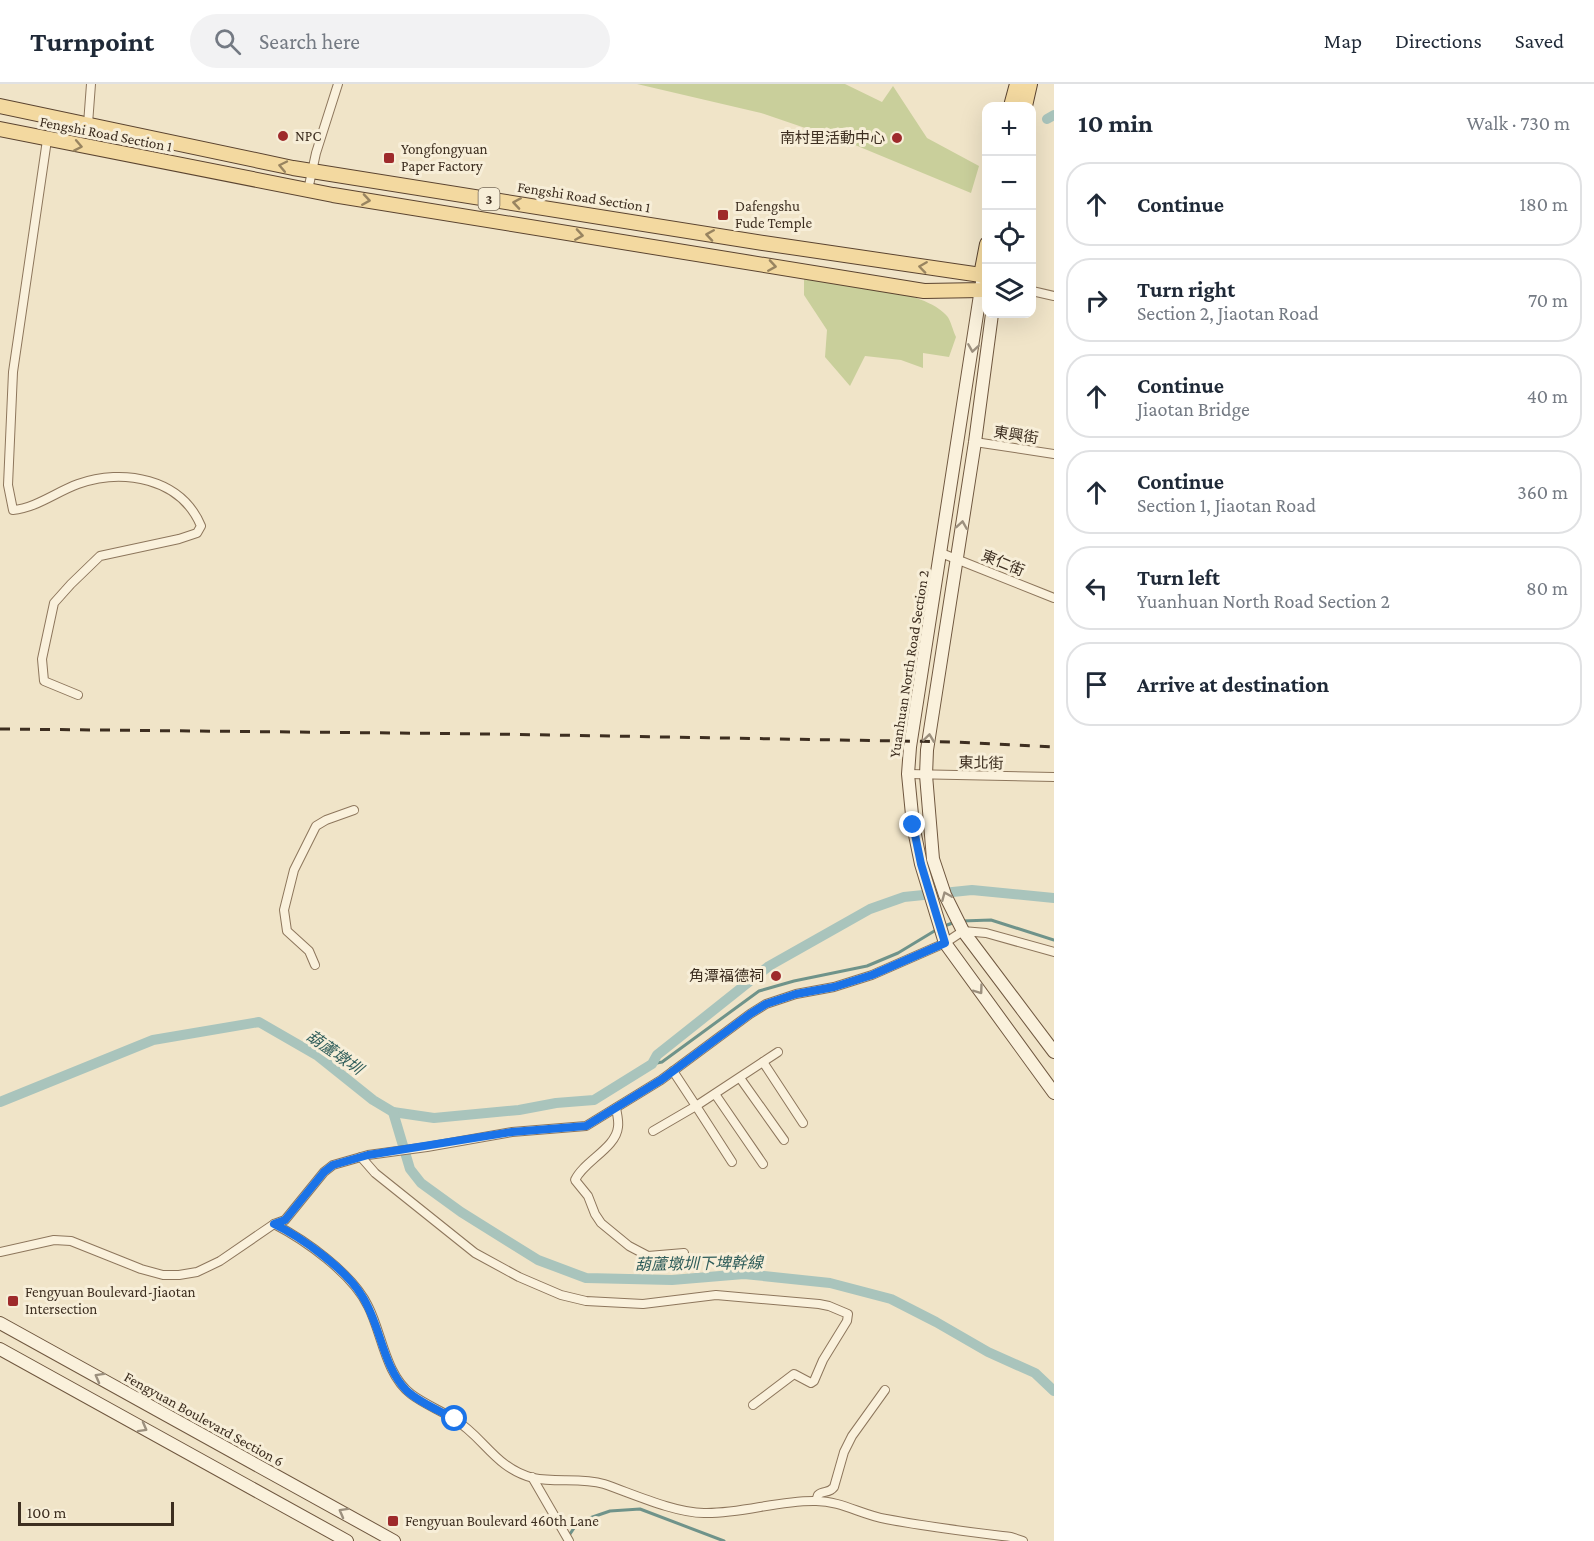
<!DOCTYPE html>
<html lang="en">
<head>
<meta charset="utf-8">
<style>
  body { margin:0; font-family:"Crimson Pro","Noto Sans TC",serif; background:#f2f2f3; color:#1f2937 }
  .controls { position:absolute; right:18px; top:18px; display:grid; overflow:hidden; border-radius:12px; box-shadow:0 6px 24px #0002 }
  .controls button { width:54px; height:54px; display:grid; place-items:center; padding:0; border:0; border-bottom:2px solid #e0e1e3; background:#fff; color:#1f2937; font:30px sans-serif }
  .scale { position:absolute; left:18px; bottom:15px; width:156px; box-sizing:border-box; padding-left:6px; border:3px solid #3d2e20; border-top:0; font-size:16px; line-height:21px; white-space:nowrap; color:#3d2e20; -webkit-text-stroke:4px #f7eed8; paint-order:stroke }
  .stop { position:absolute; width:18px; height:18px; margin:-14px; border:4px solid #1a73e8; border-radius:50%; background:#fff }
  .stop.end { background:#1a73e8; border-color:#fff; box-shadow:0 2px 6px #0008 }
  .list { margin:0; padding:0; list-style:none }
  h2 { display:flex; justify-content:space-between; align-items:center; height:78px; margin:0; padding:0 24px; font-size:26px }
  h2 small { font-size:20px; font-weight:400; color:#747a83 }
  .list li { display:grid; grid-template-columns:39px 1fr auto; gap:18px; align-items:center; box-sizing:border-box; height:84px; margin:0 12px 12px; padding:0 12px; border:2px solid #e0e1e3; border-radius:24px }
  .list b { display:block; font-size:22px; white-space:nowrap }
  .list p { margin:0; font-size:20px; white-space:nowrap; color:#747a83 }
  .list em { font-size:20px; font-style:normal; color:#747a83 }
  .icon { flex:none; width:33px; height:33px; fill:none; stroke:currentColor; stroke-width:2; stroke-linecap:round; stroke-linejoin:round }
  .map { position:relative; flex:none; width:1054px; height:1457px; overflow:hidden }
  header { display:flex; align-items:center; gap:36px; box-sizing:border-box; height:84px; padding:0 30px; background:#fff; border-bottom:2px solid #e0e1e3 }
  header strong { font-size:28px }
  nav { display:flex; gap:33px; margin-inline-start:auto; font-size:21px }
  .search { width:420px; height:54px; background:#f2f2f3; display:flex; align-items:center; gap:15px; box-sizing:border-box; padding:0 21px; border-radius:33px; color:#747a83; font-size:22px }
  main { display:flex }
  aside { flex:1; background:#fff }
  .map>svg:first-child { display:block }
</style>
</head>
<body>
<header>
<strong>Turnpoint</strong>
<div class="search"><svg class="icon" aria-label="search" viewBox="0 0 24 24"><circle cx="10" cy="10" r="6"/><path d="M15 15l6 6"/></svg>Search here</div>
<nav><a>Map</a><a>Directions</a><a>Saved</a></nav>
</header>
<main>
<div class="map">
<svg width="1054" height="1457" viewBox="0 0 1054 1457">
  <rect width="100%" height="100%" fill="#f0e4c8"/>
  <g fill="#c9cf9b">
    <polygon points="637,0 845,0 882,18 893,2 927,54 979,82 971,109 855,61 761,29"/>
    <path d="M804 194C839 199 925 205 947 232 951 237 953 247 956 253L949 273 923 269V284L901 276 865 272 850 302 825 273 827 246 804 211Z"/>
  </g>
  <g fill="none" stroke-linecap="round" stroke-linejoin="round">
    <g stroke="#6f938a" stroke-width="3">
      <polyline points="962,837 991,836 1054,856"/>
      <polyline points="942,843 955,838"/>
      <polyline points="652,980 662,978 759,907 794,897 867,882 898,869 936,846"/>
      <polyline points="568,1453 578,1438 610,1427 640,1425 724,1457"/>
    </g>
    <g stroke="#a9c4bc" stroke-width="10">
      <polyline points="1047,35 1054,31"/>
      <polyline points="0,1018 153,956 259,938 318,972 373,1016 393,1028 434,1034 519,1026 556,1019 594,1016 652,980 657,971 769,882 870,825 904,813 972,806 1054,814"/>
      <polyline points="393,1028 410,1085 421,1099 461,1128 538,1176 586,1194 672,1196 744,1190 830,1199 891,1215 936,1238 988,1268 1035,1289 1054,1307"/>
    </g>
    <g stroke="#8d765c" stroke-width="10">
      <g id="street">
        <polyline points="88,40 91,0"/>
        <path d="M47 56 13 288 8 401 13 426C36 424 56 408 78 400 123 384 181 394 201 442L197 449 179 455 100 472 71 500 54 519 42 575 44 597 78 611"/>
        <polyline points="308,106 316,69 338,0"/>
        <polyline points="1032,207 1054,212"/>
        <polyline points="975,358 1054,370"/>
        <polyline points="941,469 1054,514"/>
        <polyline points="908,690 1054,693"/>
        <polyline points="315,881 309,867 287,847 284,826 294,786 316,742 326,736 354,726"/>
        <polyline points="763,978 803,1039"/>
        <polyline points="673,987 696,1022 778,968"/>
        <polyline points="740,994 784,1056"/>
        <polyline points="715,1010 763,1080"/>
        <path d="M616 1024C617 1030 619 1037 618 1043 616 1064 584 1077 575 1096L588 1112 595 1130 601 1139 629 1162 648 1172 684 1169"/>
        <polyline points="653,1047 696,1022 732,1078"/>
        <polyline points="361,1073 375,1089 475,1169 519,1193 561,1211 586,1217 643,1220 716,1211 819,1220 829,1222 848,1230 847,1237 823,1276 814,1297 811,1299 794,1290 753,1321"/>
        <path d="M274 1140C305 1156 352 1189 368 1222 382 1249 385 1290 411 1310 424 1320 440 1326 454 1335 484 1353 495 1384 533 1394 556 1399 581 1393 604 1400 633 1410 675 1429 704 1429 742 1430 778 1416 816 1417 841 1417 862 1431 886 1435 927 1443 970 1448 1011 1453L1023 1457"/>
        <polyline points="0,1168 54,1156 71,1157 141,1185 163,1191 179,1191 197,1188 220,1177 274,1140 285,1136 324,1088 333,1081 368,1071 427,1063 512,1048 586,1042 661,996 750,930 766,920 796,910 834,903 872,891 945,859 963,847 986,849 1054,868"/>
        <polyline points="532,1393 569,1457"/>
        <path d="M816 1417 818 1411C823 1406 829 1410 834 1403L844 1368 852 1352 885 1306"/>
      </g>
    </g>
    <g stroke="#6f573f" stroke-width="14">
      <g id="secondary">
        <polyline points="982,198 910,663 908,690 913,741 921,780 945,859 1054,1009"/>
        <polyline points="992,230 975,358 927,666 926,691 933,775 945,811 963,847 1054,968"/>
        <polyline points="0,1239 394,1457"/>
        <polyline points="0,1265 347,1457"/>
      </g>
    </g>
    <g stroke="#5b4430" stroke-width="16">
      <g id="primary">
        <polyline points="0,22 293,84 763,159 981,191 987,195"/>
        <polyline points="1011,22 1017,0"/>
        <polyline points="1025,22 1030,0"/>
        <polyline points="0,45 333,111 924,207 982,206 987,204"/>
        <polyline points="981,191 987,160"/>
      </g>
    </g>
    <use href="#street" stroke="#faf1dc" stroke-width="8"/>
    <use href="#secondary" stroke="#faf1dc" stroke-width="12"/>
    <use href="#primary" stroke="#f3d9a0" stroke-width="14"/>
    <polyline stroke="#3d2e20" stroke-width="3" stroke-dasharray="10 10" stroke-linecap="butt" points="0,645 492,650 957,658 1054,663"/>
  </g>
  <defs><path id="oneway-chevron" d="M-2-3.5L2.5 0L-2 3.5" fill="none" stroke-width="1.6" stroke-linecap="round" stroke-linejoin="round" transform="scale(1.5)"/></defs>
  <g stroke="#988460">
    <use href="#oneway-chevron" transform="translate(78 62) rotate(11)"/>
    <use href="#oneway-chevron" transform="translate(283 82) rotate(-168)"/>
    <use href="#oneway-chevron" transform="translate(366 116) rotate(9)"/>
    <use href="#oneway-chevron" transform="translate(517 119) rotate(-171)"/>
    <use href="#oneway-chevron" transform="translate(579 151) rotate(9)"/>
    <use href="#oneway-chevron" transform="translate(710 151) rotate(-171)"/>
    <use href="#oneway-chevron" transform="translate(772 182) rotate(9)"/>
    <use href="#oneway-chevron" transform="translate(923 183) rotate(-172)"/>
  </g>
  <g stroke="#9c907e">
    <use href="#oneway-chevron" transform="translate(973 264) rotate(99)"/>
    <use href="#oneway-chevron" transform="translate(962 441) rotate(-81)"/>
    <use href="#oneway-chevron" transform="translate(929 654) rotate(-82)"/>
    <use href="#oneway-chevron" transform="translate(946 812) rotate(-113)"/>
    <use href="#oneway-chevron" transform="translate(979 906) rotate(54)"/>
    <use href="#oneway-chevron" transform="translate(99 1293) rotate(-151)"/>
    <use href="#oneway-chevron" transform="translate(143 1344) rotate(29)"/>
    <use href="#oneway-chevron" transform="translate(343 1428) rotate(-151)"/>
  </g>
  <g fill="none" stroke-linecap="round" stroke-linejoin="round">
    <path stroke="#1a73e8" stroke-width="8" d="M455 1335C440 1327 420 1319 407 1307 382 1282 381 1241 362 1212 346 1185 301 1153 274 1140L285 1136 324 1088 333 1081 368 1071 512 1048 586 1042 661 996 750 930 766 920 796 910 834 903 872 891 945 859 921 780 913 741"/>
  </g>
  <g fill="#9e2a2b" stroke="#f7eed8" stroke-width="2">
    <circle cx="283" cy="52" r="6"/>
    <circle cx="897" cy="54" r="6"/>
    <rect x="383" y="68" width="12" height="12" rx="3"/>
    <rect x="717" y="125" width="12" height="12" rx="3"/>
    <circle cx="776" cy="892" r="6"/>
    <rect x="7" y="1211" width="12" height="12" rx="3"/>
    <rect x="387" y="1431" width="12" height="12" rx="3"/>
  </g>
  <g text-anchor="middle" stroke-width="6" stroke-linejoin="round" paint-order="stroke">
    <rect fill="#f7eed8" stroke="#756857" stroke-width="1.5" x="478.5" y="104" width="21" height="22" rx="4.5"/>
    <g font-size="14" font-weight="bold" fill="#3d2e20">
      <text x="489" y="120">3</text>
    </g>
    <g font-size="15" fill="#3d2e20" stroke="#f7eed8">
      <text transform="translate(106 50) rotate(11)" y="5">Fengshi Road Section 1</text>
      <text transform="translate(584 113) rotate(9)" y="5">Fengshi Road Section 1</text>
      <text transform="translate(1016 351) rotate(9)" y="5">東興街</text>
      <text transform="translate(1003 479) rotate(22)" y="5">東仁街</text>
      <text transform="translate(909 580) rotate(-81)" y="5">Yuanhuan North Road Section 2</text>
      <text transform="translate(981 679) rotate(1)" y="5">東北街</text>
      <text transform="translate(204 1335) rotate(29)" y="5">Fengyuan Boulevard Section 6</text>
    </g>
    <g font-size="15" fill="#3d2e20" stroke="#f7eed8" text-anchor="start">
      <text x="295" y="57">NPC</text>
      <text x="885" y="59" text-anchor="end">南村里活動中心</text>
      <text x="401" y="70">Yongfongyuan<tspan x="401" dy="17">Paper Factory</tspan></text>
      <text x="735" y="127">Dafengshu<tspan x="735" dy="17">Fude Temple</tspan></text>
      <text x="764" y="897" text-anchor="end">角潭福德祠</text>
      <text x="25" y="1213">Fengyuan Boulevard-Jiaotan<tspan x="25" dy="17">Intersection</tspan></text>
      <text x="405" y="1442">Fengyuan Boulevard 460th Lane</text>
    </g>
    <g font-size="16" font-style="italic" fill="#2f5d5a" stroke="#f7eed8">
      <text transform="translate(335 968) rotate(35)" y="6">葫蘆墩圳</text>
      <text transform="translate(699 1179) rotate(-1)" y="6">葫蘆墩圳下埤幹線</text>
    </g>
  </g>
</svg>
<div class="controls">
<button>+</button>
<button>−</button>
<button><svg class="icon" aria-label="locate" viewBox="0 0 24 24"><circle cx="12" cy="12" r="6"/><path d="M12 2v4M12 18v4M2 12h4M18 12h4"/></svg></button>
<button><svg class="icon" aria-label="layers" viewBox="0 0 24 24"><path d="M12 4l9 5-9 5-9-5zM3 14l9 5 9-5"/></svg></button>
</div>
<div class="scale">100 m</div>
<div class="stop" style="left:455px;top:1335px"></div>
<div class="stop end" style="left:913px;top:741px"></div>
</div>
<aside>
<h2>10 min<small>Walk · 730 m</small></h2>
<ul class="list">
<li><svg class="icon" aria-label="ahead" viewBox="0 0 24 24"><path d="M12 20V5M6 11l6-6 6 6"/></svg><div><b>Continue</b></div><em>180 m</em></li>
<li><svg class="icon" aria-label="right" viewBox="0 0 24 24"><path d="M7 20v-9h11M14 6l5 5-5 5"/></svg><div><b>Turn right</b><p>Section 2, Jiaotan Road</p></div><em>70 m</em></li>
<li><svg class="icon" aria-label="ahead" viewBox="0 0 24 24"><path d="M12 20V5M6 11l6-6 6 6"/></svg><div><b>Continue</b><p>Jiaotan Bridge</p></div><em>40 m</em></li>
<li><svg class="icon" aria-label="ahead" viewBox="0 0 24 24"><path d="M12 20V5M6 11l6-6 6 6"/></svg><div><b>Continue</b><p>Section 1, Jiaotan Road</p></div><em>360 m</em></li>
<li><svg class="icon" aria-label="left" viewBox="0 0 24 24"><path d="M17 20v-9H6M10 6l-5 5 5 5"/></svg><div><b>Turn left</b><p>Yuanhuan North Road Section 2</p></div><em>80 m</em></li>
<li><svg class="icon" aria-label="arrive" viewBox="0 0 24 24"><path d="M6 21V4h12l-3 4 3 4H6"/></svg><div><b>Arrive at destination</b></div></li>
</ul>
</aside>
</main>
</body>
</html>
